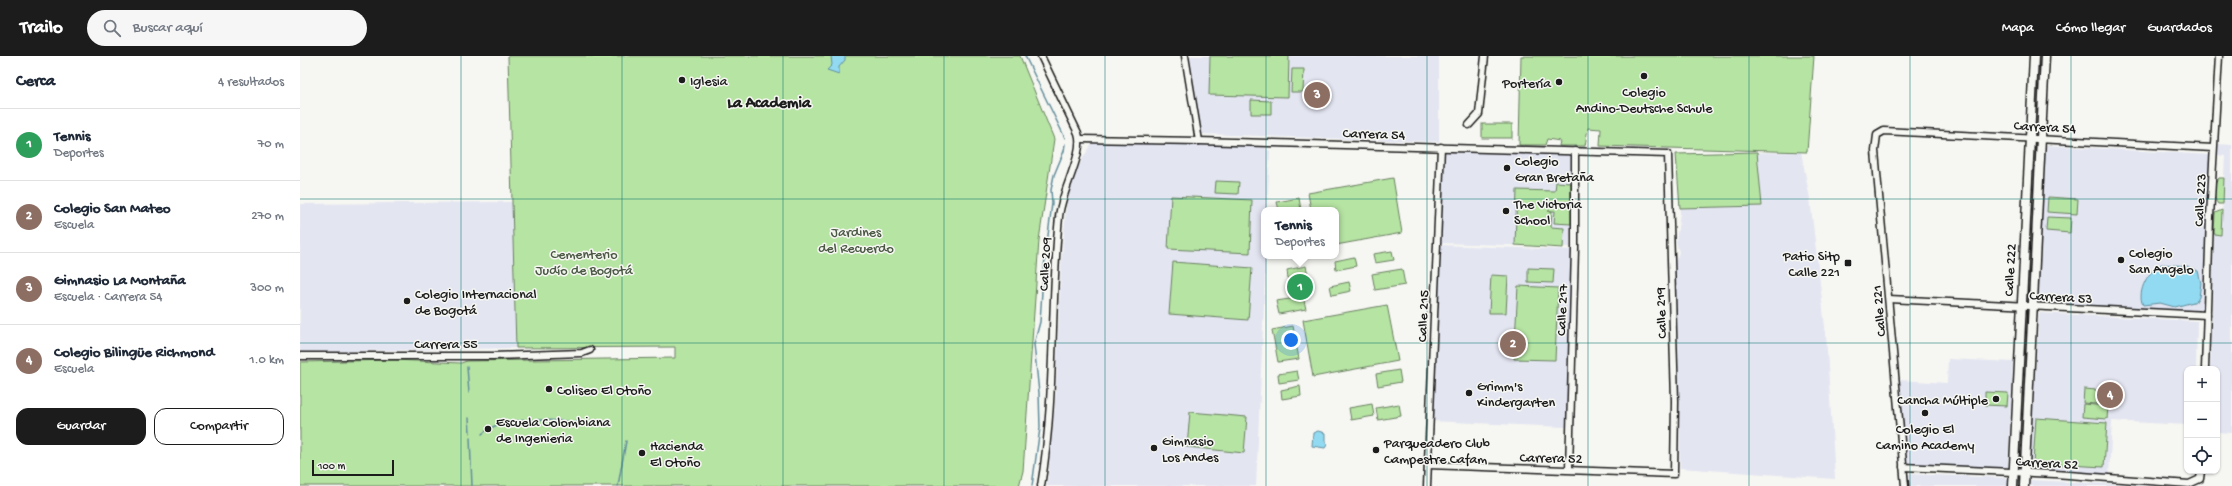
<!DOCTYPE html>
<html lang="es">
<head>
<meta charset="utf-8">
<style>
  body { margin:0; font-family:"Gochi Hand",sans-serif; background:#f6f6f7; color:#1f2937 }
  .controls { position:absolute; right:12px; bottom:12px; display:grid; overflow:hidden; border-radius:8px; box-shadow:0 1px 3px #0004 }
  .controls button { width:36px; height:36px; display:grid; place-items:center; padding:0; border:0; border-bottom:1px solid #e0e1e3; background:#fff; color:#1f2937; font:20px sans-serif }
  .scale { position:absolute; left:12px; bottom:10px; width:82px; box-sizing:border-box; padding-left:4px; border:2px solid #1c1c1c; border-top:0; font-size:11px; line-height:14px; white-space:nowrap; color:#1c1c1c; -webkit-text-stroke:3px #f6f6f2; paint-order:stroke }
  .you { position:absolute; left:991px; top:284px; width:14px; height:14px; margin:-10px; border:3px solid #fff; border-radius:50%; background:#1a73e8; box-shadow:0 0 0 6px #1a73e833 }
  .badge { display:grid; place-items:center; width:26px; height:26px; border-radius:50%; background:#1c1c1c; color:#fff; font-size:13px; font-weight:700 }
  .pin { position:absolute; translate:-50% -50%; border:2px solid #fff; box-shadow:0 1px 4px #0006 }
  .popup { position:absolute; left:961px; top:151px; width:78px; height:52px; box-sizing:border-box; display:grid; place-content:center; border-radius:8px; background:#fff; filter:drop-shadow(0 1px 3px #0005); font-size:13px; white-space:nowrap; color:#747a83 }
  .popup b { font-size:15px; color:#1f2937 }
  .popup::after { content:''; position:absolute; left:50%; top:100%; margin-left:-8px; border:8px solid transparent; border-top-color:#fff }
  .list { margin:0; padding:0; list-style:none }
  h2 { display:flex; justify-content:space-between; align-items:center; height:52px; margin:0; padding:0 16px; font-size:17px }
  h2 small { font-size:13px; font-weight:400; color:#747a83 }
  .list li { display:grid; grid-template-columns:26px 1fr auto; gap:12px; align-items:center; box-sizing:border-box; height:72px; padding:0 16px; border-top:1px solid #e0e1e3 }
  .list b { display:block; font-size:15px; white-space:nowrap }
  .list p { margin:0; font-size:13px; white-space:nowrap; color:#747a83 }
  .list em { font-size:13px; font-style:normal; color:#747a83 }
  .actions { display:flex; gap:8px; padding:12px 16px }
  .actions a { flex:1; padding:9px 0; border:1px solid #1c1c1c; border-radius:12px; text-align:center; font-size:14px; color:#1c1c1c }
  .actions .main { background:#1c1c1c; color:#fff }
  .icon { flex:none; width:22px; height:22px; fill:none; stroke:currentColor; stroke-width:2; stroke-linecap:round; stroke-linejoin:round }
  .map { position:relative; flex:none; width:1932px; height:430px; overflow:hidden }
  header { display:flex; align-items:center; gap:24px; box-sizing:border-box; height:56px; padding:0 20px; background:#1c1c1c; color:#fff }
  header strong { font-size:19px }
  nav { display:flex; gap:22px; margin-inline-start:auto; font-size:14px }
  .search { width:280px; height:36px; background:#f6f6f7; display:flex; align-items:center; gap:10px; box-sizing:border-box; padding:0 14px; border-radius:22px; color:#747a83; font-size:15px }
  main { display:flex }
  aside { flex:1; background:#fff }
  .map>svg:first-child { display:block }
</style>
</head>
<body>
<header>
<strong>Trailo</strong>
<div class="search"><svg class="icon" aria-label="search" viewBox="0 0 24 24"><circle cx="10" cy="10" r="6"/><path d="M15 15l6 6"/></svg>Buscar aquí</div>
<nav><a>Mapa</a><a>Cómo llegar</a><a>Guardados</a></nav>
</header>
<main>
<aside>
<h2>Cerca<small>4 resultados</small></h2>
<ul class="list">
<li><span class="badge" style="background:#2e9e5b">1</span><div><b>Tennis</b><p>Deportes</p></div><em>70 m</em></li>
<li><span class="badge" style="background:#8d6e63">2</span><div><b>Colegio San Mateo</b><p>Escuela</p></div><em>270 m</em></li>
<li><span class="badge" style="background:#8d6e63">3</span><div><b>Gimnasio La Montaña</b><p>Escuela · Carrera 54</p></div><em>300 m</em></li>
<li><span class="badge" style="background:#8d6e63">4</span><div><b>Colegio Bilingüe Richmond</b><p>Escuela</p></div><em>1.0 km</em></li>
</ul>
<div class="actions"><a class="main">Guardar</a><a>Compartir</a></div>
</aside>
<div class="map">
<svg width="1932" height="430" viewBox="0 0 1932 430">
  <rect width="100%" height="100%" fill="#f6f6f2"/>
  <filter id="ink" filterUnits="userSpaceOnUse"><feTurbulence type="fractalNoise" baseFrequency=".025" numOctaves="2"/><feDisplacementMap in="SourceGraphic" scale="8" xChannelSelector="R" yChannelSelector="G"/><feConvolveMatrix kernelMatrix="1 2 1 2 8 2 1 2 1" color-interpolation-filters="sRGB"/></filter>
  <g filter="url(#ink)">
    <g fill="#e3e5f1">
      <polygon points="889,0 1139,0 1139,86 902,78"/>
      <polygon points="792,87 961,90 970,95 967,154 964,154 964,200 966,200 956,430 747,430 756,336 761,211 767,140 779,109"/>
      <polygon points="1917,88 1932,89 1932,377 1917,376 1917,313 1910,313 1914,178 1921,179 1925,100 1917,99"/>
      <polygon points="1744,89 1910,99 1902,255 1737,246"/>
      <polygon points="1143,93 1272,97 1270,191 1140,187"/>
      <polygon points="1501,96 1510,143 1526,279 1535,423 1380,412 1378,280 1373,212 1379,196 1376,186 1380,157 1376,98"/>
      <polygon points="212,146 216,292 0,296 0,148"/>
      <polygon points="1138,189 1273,194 1266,371 1130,365"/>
      <polygon points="1739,257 1897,265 1896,313 1887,313 1887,369 1812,365 1809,418 1733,415 1729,413"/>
      <polygon points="1648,303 1713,306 1708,412 1607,408 1599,324 1647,327"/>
      <polygon points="1607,418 1709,422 1708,430 1608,430"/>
      <polygon points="1729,424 1850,430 1729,430"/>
    </g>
    <g fill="#b6e4a3" stroke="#698060">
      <polygon points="208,0 720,0 754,83 739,184 723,415 719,430 0,430 0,306 94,304 161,307 167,305 375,302 375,291 216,292"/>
      <polygon points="910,0 989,0 988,41 909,39"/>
      <polygon points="1221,0 1514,0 1507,96 1300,90 1301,73 1288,72 1285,90 1259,90 1260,85 1247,83 1245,89 1219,89"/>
      <polygon points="992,13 1004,13 1003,36 991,36"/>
      <polygon points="951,44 971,45 971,58 951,58"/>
      <rect x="1182" y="68" width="30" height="14"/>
      <polygon points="1457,96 1462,150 1380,152 1376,98"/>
      <polygon points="1093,122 1102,177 1036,189 1036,154 1011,154 1008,137"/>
      <path d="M1919 122H1924L1923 148H1918C1913 143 1913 127 1919 122Z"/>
      <polygon points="916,125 939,126 938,138 915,137"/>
      <polygon points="1256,126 1271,127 1271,168 1254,167 1255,155 1248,155 1252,155 1251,171 1264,172 1263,192 1215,189 1217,134 1255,135"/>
      <polygon points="871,140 952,144 950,197 868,193"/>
      <polygon points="1748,141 1778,143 1777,158 1747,156"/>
      <polygon points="999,142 1001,154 979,154 977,146"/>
      <polygon points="1922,154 1921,179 1914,178 1915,157"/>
      <polygon points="1747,161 1771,162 1770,177 1746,175"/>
      <polygon points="1092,195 1094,204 1075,207 1073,198"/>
      <polygon points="1054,201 1056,210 1036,214 1035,205"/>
      <polygon points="873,206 952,212 948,264 869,258"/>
      <polygon points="1006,210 1008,219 988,223 987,214"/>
      <polygon points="1228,212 1254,213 1253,227 1228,226"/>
      <polygon points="1102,213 1105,229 1075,234 1072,218"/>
      <polygon points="1191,219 1208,220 1206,257 1189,257"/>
      <polygon points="1009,225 1010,234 991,237 989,228"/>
      <polygon points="1049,226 1051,235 1032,239 1030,230"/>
      <polygon points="1218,230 1258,232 1255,304 1214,303"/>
      <polygon points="1003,241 1006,253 979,258 976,245"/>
      <polygon points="1087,249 1098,305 1013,321 1003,264"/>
      <polygon points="993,270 999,303 978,306 972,274"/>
      <polygon points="1099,314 1101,326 1078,330 1076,318"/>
      <polygon points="997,315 999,324 979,327 978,318"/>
      <polygon points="1000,330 1001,340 982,343 981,334"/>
      <polygon points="1784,333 1810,335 1809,349 1783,347"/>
      <polygon points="1685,336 1708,337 1707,350 1685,349"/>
      <polygon points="1072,348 1074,360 1051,364 1049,352"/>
      <polygon points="1099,348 1101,360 1078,364 1076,352"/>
      <polygon points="1783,348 1808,350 1807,363 1782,361"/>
      <polygon points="890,356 947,361 944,397 887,391"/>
      <polygon points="1736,362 1807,367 1804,411 1733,407"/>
    </g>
    <g fill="#91daf2" stroke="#628e9c">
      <polygon points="531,0 545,0 545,4 539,11 539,18 527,14 532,9"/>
      <path d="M1862 208 1887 210 1898 215 1901 227 1899 241 1897 245 1875 251 1860 247 1843 249C1836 236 1849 213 1862 208Z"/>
      <polygon points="1018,375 1025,377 1025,385 1027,389 1025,392 1012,390 1013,377"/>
    </g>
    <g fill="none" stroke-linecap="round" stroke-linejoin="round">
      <g stroke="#628e9c" stroke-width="1.5">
        <polyline points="725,0 765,82"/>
        <polyline points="167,311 169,337"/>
        <polyline points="169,362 170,377"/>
        <path d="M182 378C203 358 251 365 279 366"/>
        <polyline points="170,382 172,430"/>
        <polyline points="318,430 326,385"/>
        <polyline points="732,430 740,372 739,337 734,288 740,266 743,220 752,147 751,134 754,119 764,95 765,88"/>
      </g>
      <g stroke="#1c1c1c" stroke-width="9">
        <g id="street">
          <polyline points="885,0 899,85"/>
          <polyline points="1169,69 1179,58 1185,0"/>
          <polyline points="780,83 899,85 1368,98 1375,345 1374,418 1128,409"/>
          <polyline points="1589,243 1907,259"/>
          <polyline points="0,300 193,300 282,297 290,294"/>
          <polyline points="1905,313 1910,161 1919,0"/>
          <polyline points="1603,411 1755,418 1889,428 1900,423 1901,415"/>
          <polyline points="1269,413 1275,193 1275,95"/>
          <path d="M741 430C756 341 750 250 759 161 761 135 785 97 778 77L741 0"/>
          <polyline points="1127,430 1141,91"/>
          <polyline points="1605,430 1575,95 1577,79 1584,75 1913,92"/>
        </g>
      </g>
      <g stroke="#1c1c1c" stroke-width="11">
        <g id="secondary">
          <polyline points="1713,430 1734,0"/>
          <polyline points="1724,430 1745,0"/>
        </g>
      </g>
      <use href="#street" stroke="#f6f6f2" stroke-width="6"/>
      <use href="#secondary" stroke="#f6f6f2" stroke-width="8"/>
    </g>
  </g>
  <path fill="none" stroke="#0f766e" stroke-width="1" stroke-opacity="0.55" d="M161 0V430M322 0V430M483 0V430M644 0V430M805 0V430M966 0V430M1127 0V430M1288 0V430M1449 0V430M1610 0V430M1771 0V430M0 143H1932M0 287H1932"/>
  <g fill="#1c1c1c" stroke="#f6f6f2" stroke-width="1.5">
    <circle cx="1344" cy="20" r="4"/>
    <circle cx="382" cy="24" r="4"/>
    <circle cx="1259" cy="26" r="4"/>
    <circle cx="1207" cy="112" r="4"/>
    <circle cx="1206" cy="155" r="4"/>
    <circle cx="1821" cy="204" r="4"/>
    <rect x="1544" y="203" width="8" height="8" rx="2"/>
    <circle cx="107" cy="245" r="4"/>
    <circle cx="249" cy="333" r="4"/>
    <circle cx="1169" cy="337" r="4"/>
    <circle cx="1696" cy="343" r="4"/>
    <circle cx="1625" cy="357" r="4"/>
    <circle cx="188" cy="373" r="4"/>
    <circle cx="854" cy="392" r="4"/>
    <circle cx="1076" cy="394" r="4"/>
    <circle cx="342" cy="397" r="4"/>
  </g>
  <g text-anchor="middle" stroke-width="3" stroke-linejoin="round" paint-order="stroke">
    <g font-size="14" fill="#1c1c1c" stroke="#f6f6f2" text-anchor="start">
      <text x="390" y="29">Iglesia</text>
      <text x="1251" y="31" text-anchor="end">Portería</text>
      <text x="1344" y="40" text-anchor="middle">Colegio<tspan x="1344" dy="16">Andino-Deutsche Schule</tspan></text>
      <text x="1215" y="109">Colegio<tspan x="1215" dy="16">Gran Bretaña</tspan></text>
      <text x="1214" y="152">The Victoria<tspan x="1214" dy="16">School</tspan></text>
      <text x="1829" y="201">Colegio<tspan x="1829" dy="16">San Angelo</tspan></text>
      <text x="1540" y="204" text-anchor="end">Patio Sitp<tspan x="1540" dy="16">Calle 221</tspan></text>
      <text x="115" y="242">Colegio Internacional<tspan x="115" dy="16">de Bogotá</tspan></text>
      <text x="1177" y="334">Grimm's<tspan x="1177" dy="16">Kindergarten</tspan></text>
      <text x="257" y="338">Coliseo El Otoño</text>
      <text x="1688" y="348" text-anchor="end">Cancha Múltiple</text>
      <text x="196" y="370">Escuela Colombiana<tspan x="196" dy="16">de Ingenieria</tspan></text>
      <text x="1625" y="377" text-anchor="middle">Colegio El<tspan x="1625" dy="16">Camino Academy</tspan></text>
      <text x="862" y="389">Gimnasio<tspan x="862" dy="16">Los Andes</tspan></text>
      <text x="1084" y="391">Parqueadero Club<tspan x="1084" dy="16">Campestre Cafam</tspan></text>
      <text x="350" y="394">Hacienda<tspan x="350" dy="16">El Otoño</tspan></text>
    </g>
    <g font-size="14" fill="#1c1c1c" stroke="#f6f6f2">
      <text transform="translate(1745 70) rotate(3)" y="5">Carrera 54</text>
      <text transform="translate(1074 77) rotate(2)" y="5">Carrera 54</text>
      <text transform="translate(1899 144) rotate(-87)" y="5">Calle 223</text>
      <text transform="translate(744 208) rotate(-87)" y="5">Calle 209</text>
      <text transform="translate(1709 214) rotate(-87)" y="5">Calle 222</text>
      <text transform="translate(1761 240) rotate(3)" y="5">Carrera 53</text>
      <text transform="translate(1261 254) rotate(-88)" y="5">Calle 217</text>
      <text transform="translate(1578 255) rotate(-95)" y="5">Calle 221</text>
      <text transform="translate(1360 257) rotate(-92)" y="5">Calle 219</text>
      <text transform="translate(1122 260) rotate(-88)" y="5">Calle 215</text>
      <text x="146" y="292">Carrera 55</text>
      <text transform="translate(1251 401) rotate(1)" y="5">Carrera 52</text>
      <text transform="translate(1747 406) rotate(3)" y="5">Carrera 52</text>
    </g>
    <g font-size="14" fill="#4a5844" stroke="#f6f6f2">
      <text x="556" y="180">Jardines<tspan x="556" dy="16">del Recuerdo</tspan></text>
      <text x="284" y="202">Cementerio<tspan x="284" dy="16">Judío de Bogotá</tspan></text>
    </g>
    <g font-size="16" font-weight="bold" fill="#1c1c1c" stroke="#f6f6f2">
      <text x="469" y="51">La Academia</text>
    </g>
  </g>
</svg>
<div class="controls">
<button>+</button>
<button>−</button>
<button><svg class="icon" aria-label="locate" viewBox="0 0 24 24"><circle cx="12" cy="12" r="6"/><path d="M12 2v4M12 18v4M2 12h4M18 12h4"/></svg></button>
</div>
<div class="scale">100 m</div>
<div class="you"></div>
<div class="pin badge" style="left:1000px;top:231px;background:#2e9e5b">1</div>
<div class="popup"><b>Tennis</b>Deportes</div>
<div class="pin badge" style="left:1213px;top:288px;background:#8d6e63">2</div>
<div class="pin badge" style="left:1017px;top:39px;background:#8d6e63">3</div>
<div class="pin badge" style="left:1810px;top:339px;background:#8d6e63">4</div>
</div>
</main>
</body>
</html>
